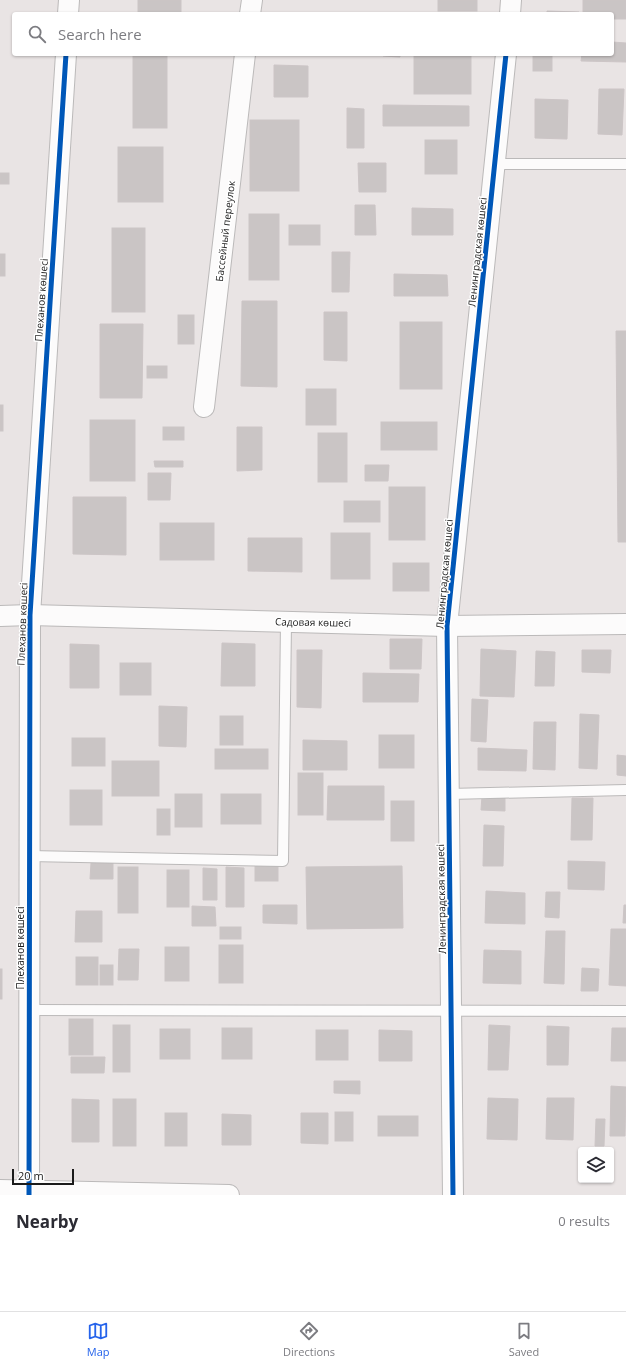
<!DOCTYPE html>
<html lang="en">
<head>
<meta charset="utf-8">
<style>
  body { margin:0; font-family:"Open Sans",sans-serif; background:#f2f2f3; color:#2b2b33 }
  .controls { position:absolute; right:12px; bottom:12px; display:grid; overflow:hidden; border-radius:4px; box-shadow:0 1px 3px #0004 }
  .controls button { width:36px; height:36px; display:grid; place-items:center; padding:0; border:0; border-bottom:1px solid #e1e1e2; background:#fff; color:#2b2b33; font:20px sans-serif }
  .scale { position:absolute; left:12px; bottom:10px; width:62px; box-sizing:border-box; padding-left:4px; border:2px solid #1b1b1b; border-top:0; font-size:11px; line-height:14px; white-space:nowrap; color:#1b1b1b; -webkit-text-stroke:3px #fff; paint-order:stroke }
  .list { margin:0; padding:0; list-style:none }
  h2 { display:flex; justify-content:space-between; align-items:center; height:52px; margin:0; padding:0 16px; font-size:17px }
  h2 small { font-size:13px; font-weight:400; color:#7c7c81 }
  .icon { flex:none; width:22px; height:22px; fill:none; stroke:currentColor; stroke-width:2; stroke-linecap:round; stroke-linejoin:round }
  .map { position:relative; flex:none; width:626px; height:1195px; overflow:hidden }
  .search { position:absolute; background:#fff; box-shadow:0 1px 3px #0004; left:12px; right:12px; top:12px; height:44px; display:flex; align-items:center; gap:10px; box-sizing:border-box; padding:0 14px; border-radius:4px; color:#7c7c81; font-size:15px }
  .sheet { height:116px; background:#fff }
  nav { display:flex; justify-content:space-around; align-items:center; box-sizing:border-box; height:56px; border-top:1px solid #e1e1e2; background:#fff; font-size:11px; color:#7c7c81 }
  nav a { display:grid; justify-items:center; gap:2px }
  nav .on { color:#2563eb }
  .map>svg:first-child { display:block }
</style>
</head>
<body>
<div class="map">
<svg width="626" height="1195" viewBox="0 0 626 1195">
  <rect width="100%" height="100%" fill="#e9e4e4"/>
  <g fill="#cac5c5" stroke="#ccc5c6">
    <rect x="138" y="0" width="43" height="14"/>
    <rect x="438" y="0" width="39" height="11"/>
    <polygon points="583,0 626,0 626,19 612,19 612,14 583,14"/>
    <polygon points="547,11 579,12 579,14 547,14"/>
    <polygon points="612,42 626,43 626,62 581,61 582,54 612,54"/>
    <rect x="133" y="54" width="34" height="74"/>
    <polygon points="383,54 400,54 400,57 383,56"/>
    <rect x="414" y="54" width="57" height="40"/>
    <rect x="533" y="54" width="19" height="17"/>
    <polygon points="274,65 308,66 308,97 274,97"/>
    <polygon points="599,89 624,89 622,135 598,134"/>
    <polygon points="535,99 568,100 567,139 535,138"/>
    <polygon points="383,105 469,106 469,126 383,126"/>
    <polygon points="347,108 364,109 364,148 347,148"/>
    <rect x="250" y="120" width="49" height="71"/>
    <rect x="425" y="140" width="32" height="34"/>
    <rect x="118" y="147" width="45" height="55"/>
    <polygon points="358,163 386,163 386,192 359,192"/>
    <rect x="0" y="173" width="9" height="11"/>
    <polygon points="355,205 375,205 376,235 355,235"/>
    <polygon points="412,208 453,209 453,235 412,235"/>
    <rect x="249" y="214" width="30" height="66"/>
    <rect x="289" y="225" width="31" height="20"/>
    <rect x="112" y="228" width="33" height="84"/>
    <polygon points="332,252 350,252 349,292 332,292"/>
    <rect x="0" y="254" width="5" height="22"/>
    <polygon points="394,274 447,275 448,296 394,296"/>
    <polygon points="242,301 277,301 277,387 241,386"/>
    <polygon points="324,312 347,312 347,361 324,360"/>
    <rect x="178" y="315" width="16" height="29"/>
    <rect x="400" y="322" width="42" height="67"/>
    <polygon points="100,324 143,324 142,398 100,398"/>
    <polygon points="616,331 626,331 626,542 618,542"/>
    <rect x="147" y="366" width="20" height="12"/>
    <rect x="306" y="389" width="30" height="36"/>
    <rect x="0" y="405" width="3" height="26"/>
    <rect x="90" y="420" width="45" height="61"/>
    <rect x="381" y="422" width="56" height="28"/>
    <rect x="163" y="427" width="21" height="13"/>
    <polygon points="237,427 262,427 262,470 237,471"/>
    <rect x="318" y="433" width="29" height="49"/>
    <polygon points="154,461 183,461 183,467 155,467"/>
    <polygon points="365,465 389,465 388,481 365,481"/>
    <polygon points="148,473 171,473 170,500 148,500"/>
    <rect x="389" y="487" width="36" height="53"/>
    <polygon points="73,497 126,497 126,555 73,554"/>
    <rect x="344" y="501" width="36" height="21"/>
    <rect x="160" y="523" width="54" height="37"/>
    <rect x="331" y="533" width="39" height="46"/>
    <polygon points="248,538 302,538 302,572 248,571"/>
    <rect x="393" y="563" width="36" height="28"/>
    <polygon points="390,639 422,639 421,669 390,669"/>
    <polygon points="222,643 255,644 255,686 221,686"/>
    <polygon points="70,644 99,645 99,688 70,688"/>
    <polygon points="481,649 516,651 514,697 480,696"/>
    <polygon points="297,650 322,650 321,708 297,707"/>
    <polygon points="582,650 611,650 610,673 582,672"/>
    <polygon points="536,651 555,652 554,686 535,686"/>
    <rect x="120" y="663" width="31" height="32"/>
    <polygon points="363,673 419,674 418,702 363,702"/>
    <polygon points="472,699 488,700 486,742 471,741"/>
    <polygon points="159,706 187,707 186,747 159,746"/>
    <polygon points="580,714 599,715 597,769 579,768"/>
    <rect x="220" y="716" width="23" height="29"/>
    <polygon points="534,722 556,722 555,770 533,769"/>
    <rect x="379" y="735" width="35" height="33"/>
    <rect x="72" y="738" width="33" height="28"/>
    <polygon points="303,740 347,741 347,770 303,770"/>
    <polygon points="478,748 527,750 526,771 478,770"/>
    <rect x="215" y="749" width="53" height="20"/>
    <polygon points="617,755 626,756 626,776 617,775"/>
    <rect x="112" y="761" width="47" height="35"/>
    <rect x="298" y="773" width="25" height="42"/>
    <polygon points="328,786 384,786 384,820 327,820"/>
    <rect x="70" y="790" width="32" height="35"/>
    <rect x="175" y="794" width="27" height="33"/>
    <rect x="221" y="794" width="40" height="30"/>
    <polygon points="482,796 505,797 505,811 481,810"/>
    <polygon points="572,798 593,798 592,840 571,840"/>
    <rect x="391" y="801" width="23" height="40"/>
    <rect x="157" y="809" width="13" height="26"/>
    <polygon points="484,825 504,826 503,866 483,866"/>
    <polygon points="568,861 605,862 604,890 568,889"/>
    <polygon points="91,863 113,863 113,879 90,879"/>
    <rect x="255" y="866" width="23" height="15"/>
    <polygon points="402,866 403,928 307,929 306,867"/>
    <rect x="118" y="867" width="20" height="46"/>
    <polygon points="226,867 244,868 244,907 226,907"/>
    <polygon points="203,868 217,869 217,900 203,900"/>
    <rect x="167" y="870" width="22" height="37"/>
    <polygon points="486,891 525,893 525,924 485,923"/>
    <polygon points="546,892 560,892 559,918 545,917"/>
    <polygon points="263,905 297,905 297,924 263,923"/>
    <polygon points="624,905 626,905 626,923 623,923"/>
    <polygon points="192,906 215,907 216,926 192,926"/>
    <polygon points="76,911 102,911 102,942 75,942"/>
    <rect x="220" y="927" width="21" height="12"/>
    <polygon points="611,929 626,929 626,986 609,985"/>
    <polygon points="546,931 565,931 564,984 544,983"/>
    <rect x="219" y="945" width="24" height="38"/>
    <rect x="165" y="947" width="24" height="34"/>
    <polygon points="119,949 139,949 138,980 118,980"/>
    <polygon points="484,950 521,951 521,984 483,983"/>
    <rect x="76" y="957" width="22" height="28"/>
    <rect x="100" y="965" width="13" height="20"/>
    <polygon points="582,968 599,969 598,991 581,991"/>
    <rect x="0" y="969" width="2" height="30"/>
    <rect x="69" y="1019" width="24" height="36"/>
    <rect x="113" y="1025" width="17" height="47"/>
    <polygon points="489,1025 510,1026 508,1070 488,1070"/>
    <polygon points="547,1026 569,1027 568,1065 547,1065"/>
    <rect x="222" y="1028" width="30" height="31"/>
    <polygon points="612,1028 626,1028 626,1061 611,1061"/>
    <rect x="160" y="1029" width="30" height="30"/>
    <rect x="316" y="1030" width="32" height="30"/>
    <polygon points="379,1030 412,1031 412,1061 379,1061"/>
    <polygon points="71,1057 105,1057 104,1073 71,1073"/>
    <polygon points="334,1081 360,1081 360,1094 334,1093"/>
    <polygon points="611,1086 626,1087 625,1136 610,1136"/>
    <polygon points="488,1098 518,1099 517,1140 487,1139"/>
    <polygon points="547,1098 574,1098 573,1140 546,1139"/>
    <polygon points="72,1099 99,1100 99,1142 72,1142"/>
    <rect x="113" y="1099" width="23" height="47"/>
    <rect x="335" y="1112" width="18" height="29"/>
    <rect x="165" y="1113" width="22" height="33"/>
    <polygon points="301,1113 328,1113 328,1144 301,1143"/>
    <polygon points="222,1114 251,1115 251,1145 222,1145"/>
    <rect x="378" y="1116" width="40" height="20"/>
    <polygon points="596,1119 605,1119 604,1146 595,1146"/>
  </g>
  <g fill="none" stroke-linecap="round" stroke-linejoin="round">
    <g stroke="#bbb9b9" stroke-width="12">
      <g id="service">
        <polyline points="495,164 626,164"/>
        <polyline points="449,794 626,790"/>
        <polyline points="29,856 283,861 286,622"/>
        <polyline points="29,1010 626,1011"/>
      </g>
    </g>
    <g stroke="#bbb9b9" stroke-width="22">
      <g id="minor">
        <polyline points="68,14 69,0"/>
        <polyline points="250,14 252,0"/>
        <polyline points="510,14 511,0"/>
        <polyline points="204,407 245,54"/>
        <polyline points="0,616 30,615 447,626 626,624"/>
        <polyline points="0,1190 229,1195"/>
        <polyline points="29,1195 30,615 66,54"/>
        <polyline points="453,1195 447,626 506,54"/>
      </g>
    </g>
    <use href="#service" stroke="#fcfbfb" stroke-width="10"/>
    <use href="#minor" stroke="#fcfbfb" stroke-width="20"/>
    <g stroke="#fff" stroke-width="8">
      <g id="cycleway">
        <polyline points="29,1195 30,615 66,54"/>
        <polyline points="453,1195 447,626 506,54"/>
      </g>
    </g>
    <use href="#cycleway" stroke="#0057b8" stroke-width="5"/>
  </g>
  <g text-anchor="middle" stroke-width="3" stroke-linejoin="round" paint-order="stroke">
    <g font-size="10" fill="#1b1b1b" stroke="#fff">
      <text transform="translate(225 231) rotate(-83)" y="4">Бассейный переулок</text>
      <text transform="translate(477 252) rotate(-84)" y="4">Ленинградская көшесі</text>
      <text transform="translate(41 300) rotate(-86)" y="4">Плеханов көшесі</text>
      <text transform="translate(444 574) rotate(-85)" y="4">Ленинградская көшесі</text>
      <text transform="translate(313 622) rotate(1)" y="4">Садовая көшесі</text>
      <text transform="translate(22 624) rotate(-88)" y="4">Плеханов көшесі</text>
      <text transform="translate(441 899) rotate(-91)" y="4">Ленинградская көшесі</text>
      <text transform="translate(20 948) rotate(-90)" y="4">Плеханов көшесі</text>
    </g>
  </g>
</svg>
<div class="controls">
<button><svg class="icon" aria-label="layers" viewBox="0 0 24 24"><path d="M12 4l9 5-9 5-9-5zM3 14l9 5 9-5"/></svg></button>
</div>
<div class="scale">20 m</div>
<div class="search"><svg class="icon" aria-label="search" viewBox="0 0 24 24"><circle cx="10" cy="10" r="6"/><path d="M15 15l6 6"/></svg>Search here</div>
</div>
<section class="sheet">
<h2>Nearby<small>0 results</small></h2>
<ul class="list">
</ul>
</section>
<nav>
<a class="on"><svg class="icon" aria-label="map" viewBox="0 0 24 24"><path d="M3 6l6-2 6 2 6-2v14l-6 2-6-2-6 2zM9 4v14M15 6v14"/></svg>Map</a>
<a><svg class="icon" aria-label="directions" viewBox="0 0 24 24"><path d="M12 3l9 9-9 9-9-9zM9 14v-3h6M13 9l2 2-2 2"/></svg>Directions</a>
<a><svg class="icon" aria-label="saved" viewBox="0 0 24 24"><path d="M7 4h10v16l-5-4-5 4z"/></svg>Saved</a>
</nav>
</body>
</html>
